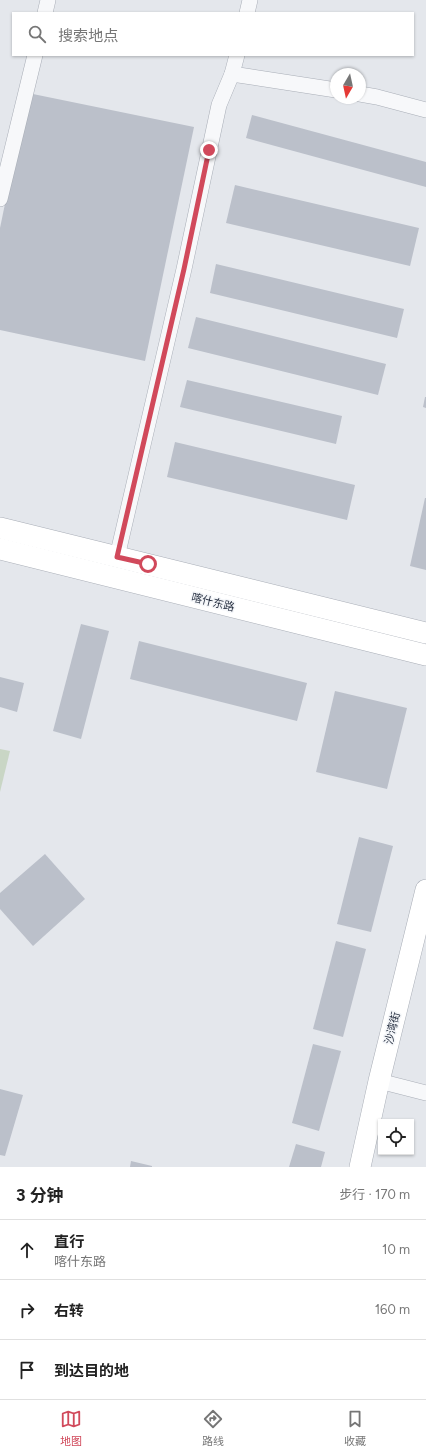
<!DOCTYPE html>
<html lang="zh">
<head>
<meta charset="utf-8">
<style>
  body { margin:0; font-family:Figtree,"Noto Sans SC",sans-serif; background:#f2f2f2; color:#222 }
  .controls { position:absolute; right:12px; bottom:12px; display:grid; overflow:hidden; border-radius:0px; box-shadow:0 1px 3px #0004 }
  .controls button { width:36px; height:36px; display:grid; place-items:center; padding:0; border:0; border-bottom:1px solid #e0e0e0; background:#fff; color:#222; font:20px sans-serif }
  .compass { position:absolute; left:330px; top:68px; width:36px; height:36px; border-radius:50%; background:#fff; box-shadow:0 1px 3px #0004; rotate:189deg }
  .stop { position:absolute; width:12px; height:12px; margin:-9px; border:3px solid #d1495b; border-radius:50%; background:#fff }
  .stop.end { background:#d1495b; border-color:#fff; box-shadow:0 1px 4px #0008 }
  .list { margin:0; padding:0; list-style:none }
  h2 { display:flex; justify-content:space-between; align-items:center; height:52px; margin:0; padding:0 16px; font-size:17px }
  h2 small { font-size:13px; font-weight:400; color:#767676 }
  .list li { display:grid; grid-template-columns:26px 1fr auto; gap:12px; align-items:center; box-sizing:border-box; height:60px; padding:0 16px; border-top:1px solid #e0e0e0 }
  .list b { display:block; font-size:15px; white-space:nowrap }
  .list p { margin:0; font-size:13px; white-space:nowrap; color:#767676 }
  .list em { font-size:13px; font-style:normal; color:#767676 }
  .icon { flex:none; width:22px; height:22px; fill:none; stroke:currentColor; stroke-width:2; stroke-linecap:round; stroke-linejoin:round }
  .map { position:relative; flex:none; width:426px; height:1167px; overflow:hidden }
  .search { position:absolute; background:#fff; box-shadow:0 1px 3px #0004; left:12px; right:12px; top:12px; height:44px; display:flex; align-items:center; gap:10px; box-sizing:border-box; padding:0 14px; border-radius:0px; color:#767676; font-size:15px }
  .sheet { height:232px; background:#fff }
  nav { display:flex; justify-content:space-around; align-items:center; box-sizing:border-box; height:56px; border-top:1px solid #e0e0e0; background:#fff; font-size:11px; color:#767676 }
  nav a { display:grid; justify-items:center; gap:2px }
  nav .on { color:#d1495b }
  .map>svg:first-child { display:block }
</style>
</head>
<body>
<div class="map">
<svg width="426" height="1167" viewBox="0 0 426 1167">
  <rect width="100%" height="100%" fill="#e4e7ec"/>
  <polygon fill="#c9d6c5" points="0,749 10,751 0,792"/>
  <g fill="#bbc0ca">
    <polygon points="28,93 194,127 145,361 0,330 0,228"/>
    <polygon points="252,115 426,162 426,187 246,138"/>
    <polygon points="235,185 419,228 410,266 226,223"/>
    <polygon points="216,264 404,309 397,338 210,293"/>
    <polygon points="196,317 386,364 378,395 188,348"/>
    <polygon points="187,380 342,416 336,444 180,407"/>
    <polygon points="425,397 426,397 426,408 423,407"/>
    <polygon points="175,442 355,485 347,520 167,477"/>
    <polygon points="425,498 426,498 426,570 410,566"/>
    <polygon points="81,624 109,631 81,739 53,731"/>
    <polygon points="139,641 307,683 297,721 130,679"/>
    <polygon points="0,677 24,683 17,712 0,707"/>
    <polygon points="335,691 407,708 387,789 316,772"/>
    <polygon points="359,837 393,846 371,932 337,924"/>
    <polygon points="45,854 85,899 33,946 0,909 0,893"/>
    <polygon points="336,941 366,949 343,1037 313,1029"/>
    <polygon points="313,1044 341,1051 319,1131 292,1123"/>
    <polygon points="0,1089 23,1095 5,1156 0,1155"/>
    <polygon points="296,1144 325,1152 321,1167 289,1167"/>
    <polygon points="131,1161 152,1166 152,1167 130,1167"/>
  </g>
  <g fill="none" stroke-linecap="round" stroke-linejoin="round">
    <g stroke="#a9aeb7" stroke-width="16">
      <g id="street">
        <polyline points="45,13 48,0"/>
        <polyline points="247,13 250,0"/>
        <polyline points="237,55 232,74 336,90"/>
        <polyline points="360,94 377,97 426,110"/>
        <polyline points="0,199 35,55"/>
        <polyline points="117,557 184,269 219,105 232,74"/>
        <polyline points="379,1081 426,1093"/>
      </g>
    </g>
    <g stroke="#a9aeb7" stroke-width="22">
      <g id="secondary">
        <polyline points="0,528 426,633"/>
        <polyline points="0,549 426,655"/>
        <polyline points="360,1167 379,1081 426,890"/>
      </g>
    </g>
    <use href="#street" stroke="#f7f8fa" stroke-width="15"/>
    <use href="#secondary" stroke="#fff" stroke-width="21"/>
  </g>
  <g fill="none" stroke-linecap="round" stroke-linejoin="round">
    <polyline stroke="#d1495b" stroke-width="5" points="148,564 117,557 184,269 209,150"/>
  </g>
  <g text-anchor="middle" stroke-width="3" stroke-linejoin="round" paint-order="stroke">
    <g font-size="11" fill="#2b3445" stroke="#f4f6f9">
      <text transform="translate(213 602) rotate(14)" y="4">喀什东路</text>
      <text transform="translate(392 1028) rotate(-76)" y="4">沙湾街</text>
    </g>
  </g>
</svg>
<div class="controls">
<button><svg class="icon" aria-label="locate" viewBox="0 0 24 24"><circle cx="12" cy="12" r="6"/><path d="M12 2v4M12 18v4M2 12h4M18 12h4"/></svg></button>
</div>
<svg class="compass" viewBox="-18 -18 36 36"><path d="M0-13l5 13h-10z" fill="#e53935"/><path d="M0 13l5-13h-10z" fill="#767676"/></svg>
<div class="stop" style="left:148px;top:564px"></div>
<div class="stop end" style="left:209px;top:150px"></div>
<div class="search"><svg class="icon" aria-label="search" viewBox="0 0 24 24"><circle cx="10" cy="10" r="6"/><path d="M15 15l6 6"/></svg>搜索地点</div>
</div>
<section class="sheet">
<h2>3 分钟<small>步行 · 170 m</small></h2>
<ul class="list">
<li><svg class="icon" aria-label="ahead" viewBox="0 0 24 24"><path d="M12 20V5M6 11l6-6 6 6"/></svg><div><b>直行</b><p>喀什东路</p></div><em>10 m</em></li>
<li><svg class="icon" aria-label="right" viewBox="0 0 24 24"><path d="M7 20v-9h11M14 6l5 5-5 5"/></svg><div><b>右转</b></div><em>160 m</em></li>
<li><svg class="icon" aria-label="arrive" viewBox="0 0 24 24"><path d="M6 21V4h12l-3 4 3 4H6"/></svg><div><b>到达目的地</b></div></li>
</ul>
</section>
<nav>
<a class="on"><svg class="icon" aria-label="map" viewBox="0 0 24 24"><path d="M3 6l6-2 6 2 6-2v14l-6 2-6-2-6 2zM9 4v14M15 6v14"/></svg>地图</a>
<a><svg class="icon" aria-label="directions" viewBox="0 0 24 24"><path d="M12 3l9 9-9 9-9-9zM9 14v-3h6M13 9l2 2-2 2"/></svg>路线</a>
<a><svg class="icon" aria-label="saved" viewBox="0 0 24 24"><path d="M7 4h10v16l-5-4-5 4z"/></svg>收藏</a>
</nav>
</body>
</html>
